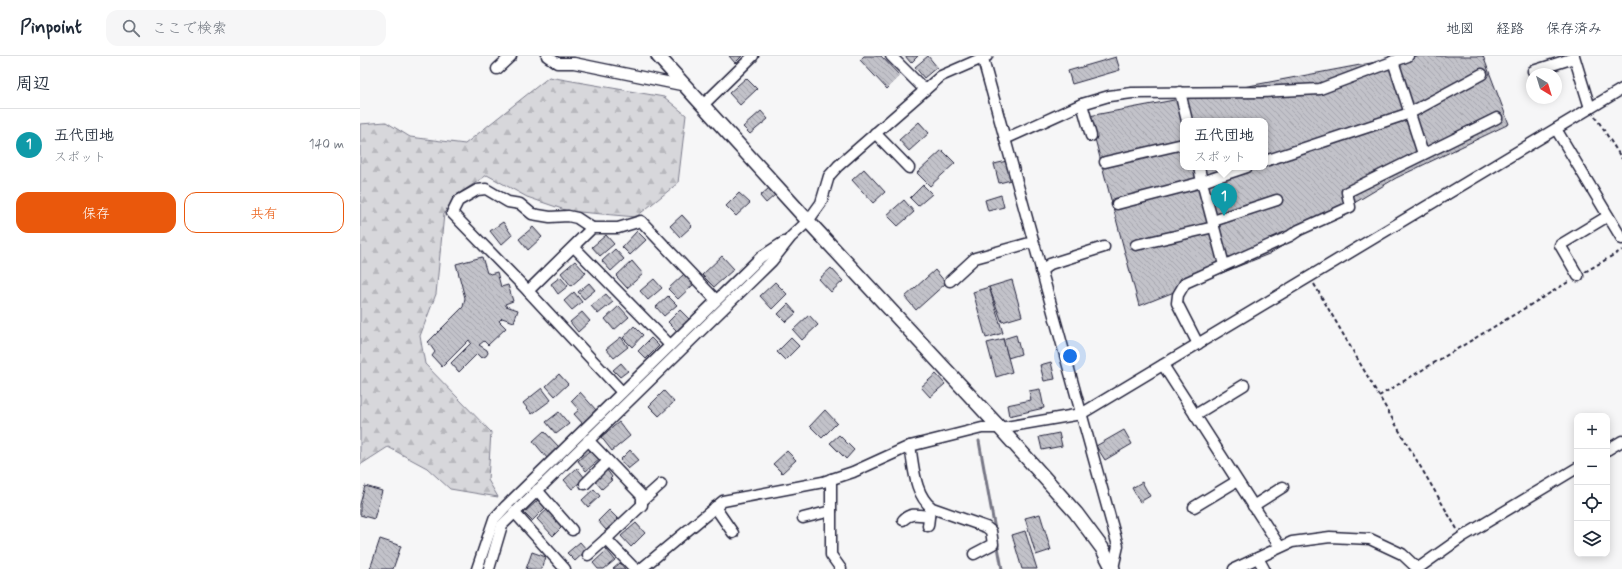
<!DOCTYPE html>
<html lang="ja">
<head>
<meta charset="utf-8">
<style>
  body { margin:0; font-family:Mynerve,"Klee One",sans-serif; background:#f6f6f7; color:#1f2937 }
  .controls { position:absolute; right:12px; bottom:12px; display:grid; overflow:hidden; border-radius:8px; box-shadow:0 2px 10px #0003 }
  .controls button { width:36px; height:36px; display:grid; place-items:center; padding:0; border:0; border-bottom:1px solid #e0e1e3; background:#fff; color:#1f2937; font:20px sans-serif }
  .compass { position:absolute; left:1166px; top:12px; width:36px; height:36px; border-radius:50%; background:#fff; box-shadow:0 2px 10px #0003; rotate:142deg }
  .you { position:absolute; left:710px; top:300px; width:14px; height:14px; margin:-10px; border:3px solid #fff; border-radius:50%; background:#1a73e8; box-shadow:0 0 0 6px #1a73e833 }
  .badge { display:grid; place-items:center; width:26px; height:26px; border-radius:50%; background:#ea580c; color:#fff; font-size:13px; font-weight:700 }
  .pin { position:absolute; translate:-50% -33px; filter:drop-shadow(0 1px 2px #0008) }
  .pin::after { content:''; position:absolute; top:21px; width:14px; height:12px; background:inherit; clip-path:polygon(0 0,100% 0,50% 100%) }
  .popup { position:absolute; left:820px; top:62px; width:88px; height:52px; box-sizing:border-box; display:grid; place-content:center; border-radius:8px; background:#fff; filter:drop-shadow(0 1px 3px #0005); font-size:13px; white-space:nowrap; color:#747a83 }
  .popup b { font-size:15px; color:#1f2937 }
  .popup::after { content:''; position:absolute; left:50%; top:100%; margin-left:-8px; border:8px solid transparent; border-top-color:#fff }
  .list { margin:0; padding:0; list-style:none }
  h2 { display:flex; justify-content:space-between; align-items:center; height:52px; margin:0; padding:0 16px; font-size:17px }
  h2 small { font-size:13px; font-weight:400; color:#747a83 }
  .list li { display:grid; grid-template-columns:26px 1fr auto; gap:12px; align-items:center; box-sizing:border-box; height:72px; padding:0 16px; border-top:1px solid #e0e1e3 }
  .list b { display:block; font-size:15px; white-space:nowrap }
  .list p { margin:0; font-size:13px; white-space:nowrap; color:#747a83 }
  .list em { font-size:13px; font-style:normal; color:#747a83 }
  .actions { display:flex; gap:8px; padding:12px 16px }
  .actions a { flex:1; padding:9px 0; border:1px solid #ea580c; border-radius:12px; text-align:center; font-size:14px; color:#ea580c }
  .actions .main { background:#ea580c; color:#fff }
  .icon { flex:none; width:22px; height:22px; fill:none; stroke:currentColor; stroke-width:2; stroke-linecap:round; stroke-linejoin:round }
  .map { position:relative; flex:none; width:1262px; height:513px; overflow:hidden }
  header { display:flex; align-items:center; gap:24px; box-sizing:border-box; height:56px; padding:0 20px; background:#fff; border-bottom:1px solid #e0e1e3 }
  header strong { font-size:19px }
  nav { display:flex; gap:22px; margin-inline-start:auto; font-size:14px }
  .search { width:280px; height:36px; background:#f6f6f7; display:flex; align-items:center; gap:10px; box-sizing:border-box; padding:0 14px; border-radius:12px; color:#747a83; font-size:15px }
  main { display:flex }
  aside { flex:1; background:#fff }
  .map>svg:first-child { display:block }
</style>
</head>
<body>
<header>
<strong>Pinpoint</strong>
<div class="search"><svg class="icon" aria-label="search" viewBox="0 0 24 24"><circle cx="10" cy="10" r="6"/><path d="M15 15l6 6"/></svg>ここで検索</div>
<nav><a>地図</a><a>経路</a><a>保存済み</a></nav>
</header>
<main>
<aside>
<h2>周辺<small></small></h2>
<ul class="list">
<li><span class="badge" style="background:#0f9aa8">1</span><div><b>五代団地</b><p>スポット</p></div><em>140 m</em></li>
</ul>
<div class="actions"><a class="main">保存</a><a>共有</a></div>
</aside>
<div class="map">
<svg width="1262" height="513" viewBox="0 0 1262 513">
  <defs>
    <pattern id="forest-firs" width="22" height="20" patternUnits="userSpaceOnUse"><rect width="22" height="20" fill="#d7d7db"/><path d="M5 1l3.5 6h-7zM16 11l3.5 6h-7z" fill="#b8b8bd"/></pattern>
    <pattern id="building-back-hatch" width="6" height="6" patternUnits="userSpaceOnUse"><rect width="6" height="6" fill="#c2c2c9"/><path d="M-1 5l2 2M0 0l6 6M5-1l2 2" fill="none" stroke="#a6a6ae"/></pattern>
  </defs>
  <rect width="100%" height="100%" fill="#f6f6f7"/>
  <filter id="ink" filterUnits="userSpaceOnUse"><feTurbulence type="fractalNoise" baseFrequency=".025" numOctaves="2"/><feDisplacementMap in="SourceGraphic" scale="8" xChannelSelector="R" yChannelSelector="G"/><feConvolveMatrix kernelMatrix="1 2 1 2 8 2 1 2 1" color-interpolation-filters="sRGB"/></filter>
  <g filter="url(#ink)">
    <polygon fill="url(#forest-firs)" stroke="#7c7c8b" points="189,21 304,41 326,59 318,127 276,161 208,155 167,141 127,119 94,141 84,158 76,238 60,280 65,308 131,376 128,424 138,441 90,433 67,412 28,391 0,409 0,68 26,66 50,81 105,88"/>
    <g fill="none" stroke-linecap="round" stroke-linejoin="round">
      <polyline stroke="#767685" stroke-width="3" points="619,385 642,513"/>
    </g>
    <g fill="url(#building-back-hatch)" stroke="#22223b" fill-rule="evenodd">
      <polygon points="369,0 382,0 375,7"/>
      <polygon points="504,0 521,0 540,20 527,33 500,4"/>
      <polygon points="545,0 558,0 551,7"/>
      <polygon points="568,0 577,11 564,22 555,11"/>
      <path d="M1048 0H1123L1149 68 1036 122 909 198 779 250 729 60ZM823 65H905V111H823Z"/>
      <polygon points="756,1 760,14 712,28 708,15"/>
      <polygon points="386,22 397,33 380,49 369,37"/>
      <polygon points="401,55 408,63 390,78 383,71"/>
      <polygon points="559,66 569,77 549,95 539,84"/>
      <polygon points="582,94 595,107 570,130 557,117"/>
      <polygon points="647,105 651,124 639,127 634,108"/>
      <polygon points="504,113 525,136 513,147 492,124"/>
      <polygon points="563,129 572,138 558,150 550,142"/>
      <polygon points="409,132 415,139 406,147 400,140"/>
      <polygon points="379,137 390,147 376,160 366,150"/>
      <polygon points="641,139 644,151 628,155 625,144"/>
      <polygon points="544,144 554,156 538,170 527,159"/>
      <polygon points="322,159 332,170 320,181 310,170"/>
      <polygon points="143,166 152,179 141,189 130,175"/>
      <polygon points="173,171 182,181 168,194 159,183"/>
      <polygon points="277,175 286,184 270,199 262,191"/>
      <polygon points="246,179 254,188 240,200 232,191"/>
      <polygon points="255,193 264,203 251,215 242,205"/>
      <polygon points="362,200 374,213 354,231 342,219"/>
      <polygon points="122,201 127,217 129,217 130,218 137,216 141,231 148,229 153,245 145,248 146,250 158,254 154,266 142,262 139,265 146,272 128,289 124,285 119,289 127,294 128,297 126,300 121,302 117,298 99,316 91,307 111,287 109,284 82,311 72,300 75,296 68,286 103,251 105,242 96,208"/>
      <polygon points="215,205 226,217 211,230 201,217"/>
      <polygon points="272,205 283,218 267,232 256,220"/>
      <polygon points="471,212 483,225 471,236 459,223"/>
      <polygon points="575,214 586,227 556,254 545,241"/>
      <polygon points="324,218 334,228 318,243 308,233"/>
      <polygon points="200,221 208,230 198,238 191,228"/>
      <polygon points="294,223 302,232 288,244 280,235"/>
      <polygon points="652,224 662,260 642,266 629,231"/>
      <polygon points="415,226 427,238 412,253 400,240"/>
      <polygon points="229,227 235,234 224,243 218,236"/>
      <polygon points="629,231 643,277 626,282 613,236"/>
      <polygon points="214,236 222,246 212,254 204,245"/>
      <polygon points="246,238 253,246 238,258 231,250"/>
      <polygon points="308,240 317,249 304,260 296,251"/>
      <polygon points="428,248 436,257 426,266 418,258"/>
      <polygon points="259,250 269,261 254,274 245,263"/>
      <polygon points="320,254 329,263 317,275 308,266"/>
      <polygon points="222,256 230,265 218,276 210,266"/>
      <polygon points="449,259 458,269 442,284 433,274"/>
      <polygon points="274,270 283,279 272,291 263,282"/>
      <polygon points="656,279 661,298 648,302 643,283"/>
      <polygon points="261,281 268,291 254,302 246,293"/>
      <polygon points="291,282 299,290 286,303 278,295"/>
      <polygon points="431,282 439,290 425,304 417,296"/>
      <polygon points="643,283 652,316 636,321 627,287"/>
      <polygon points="691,306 695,323 684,325 680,309"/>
      <polygon points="261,307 268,315 260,321 253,314"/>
      <polygon points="199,318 208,328 195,340 186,330"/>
      <polygon points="576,318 585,328 570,341 561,331"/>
      <polygon points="182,332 191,344 172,358 163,347"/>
      <polygon points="680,333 684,352 649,360 647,349 671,344 669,335"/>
      <polygon points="304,335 314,346 299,360 289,350"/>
      <polygon points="220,336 237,355 223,368 214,358 219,354 211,345"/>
      <polygon points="465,354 477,367 462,382 450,370"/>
      <polygon points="199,356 209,368 196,378 186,366"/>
      <polygon points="259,366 270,380 252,395 241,381"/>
      <polygon points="764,374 772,388 745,404 736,390"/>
      <polygon points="184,375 199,391 187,402 173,385"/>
      <polygon points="699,377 702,390 682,394 679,381"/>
      <polygon points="479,379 494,394 486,403 470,387"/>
      <polygon points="231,393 240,403 226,415 218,405"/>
      <polygon points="270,394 279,404 268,413 260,404"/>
      <polygon points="427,395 436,404 422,417 413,408"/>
      <polygon points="217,412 225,422 212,433 204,424"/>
      <polygon points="247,414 252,421 250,423 252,424 242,433 235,425"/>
      <polygon points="782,426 790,440 780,446 772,432"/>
      <polygon points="5,430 22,435 14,463 0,459 0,448"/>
      <polygon points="234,433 240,440 228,451 222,444"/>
      <polygon points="178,444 185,452 172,465 164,457"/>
      <polygon points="189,452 204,469 193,480 177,463"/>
      <polygon points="249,454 258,463 246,474 238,465"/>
      <polygon points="680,458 691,494 676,499 665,462"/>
      <polygon points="276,467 285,477 271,491 261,480"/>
      <polygon points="665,475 677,513 662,513 652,479"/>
      <polygon points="20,483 41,490 33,513 10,513"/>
      <polygon points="220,486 227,494 215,505 207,497"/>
      <polygon points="247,494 255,504 244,513 238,513 233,507"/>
      <polygon points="172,496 186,501 182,513 166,513"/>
      <polygon points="260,507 265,513 253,513"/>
    </g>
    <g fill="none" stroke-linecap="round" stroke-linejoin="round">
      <g stroke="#22223b" stroke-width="13">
        <g id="minor">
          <polyline points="187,0 197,7 214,7 326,30"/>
          <polyline points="531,0 565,34"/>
          <polyline points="622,0 758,490 753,512 750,513"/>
          <polyline points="1214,0 1230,52"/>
          <polyline points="1033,5 1063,98"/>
          <polyline points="137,13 151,0"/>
          <polyline points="1173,15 1214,2"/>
          <polyline points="820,36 827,65"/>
          <polyline points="722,48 731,80"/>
          <polyline points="343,49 393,0"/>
          <polyline points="1196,73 1262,183"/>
          <polyline points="515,77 549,112"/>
          <polyline points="645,83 722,48 749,40 772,37 902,36 960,33 1048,0"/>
          <polyline points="905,105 1050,57 1122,18"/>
          <polyline points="745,106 823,88"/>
          <polyline points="757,148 842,126 839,111"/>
          <polyline points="853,165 917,144"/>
          <polyline points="776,189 854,171"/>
          <polyline points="214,191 310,289"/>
          <polyline points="864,209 842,126 887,111"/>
          <polyline points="681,215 690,208 744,191"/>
          <polyline points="1218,220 1200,189 1248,160"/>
          <polyline points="590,225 615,202 673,186"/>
          <polyline points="168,235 92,157 98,145 117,134 126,133 148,146 160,148 172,158 190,161 208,160 217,162 232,172"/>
          <polyline points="838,288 817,247 818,239 825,227 930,180 939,174 990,151 987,136 1137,62"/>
          <polyline points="803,309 920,491"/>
          <polyline points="262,336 168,235 232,172 258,172 281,165 356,244"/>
          <polyline points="835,359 884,329"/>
          <polyline points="228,384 282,440 282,449 246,483 275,513"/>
          <path d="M550 390C554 411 554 438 572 452L626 471 631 475 633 488 614 498"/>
          <polyline points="1247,394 1262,385"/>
          <polyline points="471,423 471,499 481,513"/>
          <polyline points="225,428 248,405"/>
          <polyline points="177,434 212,474"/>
          <polyline points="282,445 301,428"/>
          <polyline points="893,450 923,431"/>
          <polyline points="355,451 373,477"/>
          <polyline points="834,451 877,425"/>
          <polyline points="154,456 205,513"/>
          <polyline points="443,462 471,455"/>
          <path d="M543 464C551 456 559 459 569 460"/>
          <polyline points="568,470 570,453"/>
          <polyline points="228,499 246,483"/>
          <polyline points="898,502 904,513"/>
          <polyline points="117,513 134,463 146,450 401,201 424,186"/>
          <polyline points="129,513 142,469 412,205 431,181 448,165 461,147 469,120 478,110 581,20 627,0"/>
          <polyline points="281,513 363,445 463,426 493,416 550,390 622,372 640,372 721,358 1262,33"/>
          <polyline points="874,513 932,486 970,481 1010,483 1042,498 1058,513"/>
          <polyline points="1057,513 1102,481 1217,412"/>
        </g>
      </g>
      <g stroke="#22223b" stroke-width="16">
        <polyline id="tertiary" points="298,0 448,165 640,372 716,457 742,492 753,513"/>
      </g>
      <g stroke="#22223b" stroke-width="2" stroke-dasharray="4 3" stroke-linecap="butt">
        <polyline points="1235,60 1262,103"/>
        <polyline points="1225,216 1262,194"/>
        <polyline points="954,228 1019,340"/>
        <polyline points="1097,473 1019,340 1210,225"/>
      </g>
      <use href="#minor" stroke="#fff" stroke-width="10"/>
      <use href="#tertiary" stroke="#fff" stroke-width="13"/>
    </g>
  </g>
</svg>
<div class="controls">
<button>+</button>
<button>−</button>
<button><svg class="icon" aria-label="locate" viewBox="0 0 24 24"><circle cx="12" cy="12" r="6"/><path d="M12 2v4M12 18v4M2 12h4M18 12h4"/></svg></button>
<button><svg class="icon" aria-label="layers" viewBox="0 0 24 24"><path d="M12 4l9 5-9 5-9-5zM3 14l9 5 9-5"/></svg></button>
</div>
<svg class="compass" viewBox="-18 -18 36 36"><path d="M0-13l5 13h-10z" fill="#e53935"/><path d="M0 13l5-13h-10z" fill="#747a83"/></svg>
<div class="you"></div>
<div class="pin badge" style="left:864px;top:160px;background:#0f9aa8">1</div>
<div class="popup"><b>五代団地</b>スポット</div>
</div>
</main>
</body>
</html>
